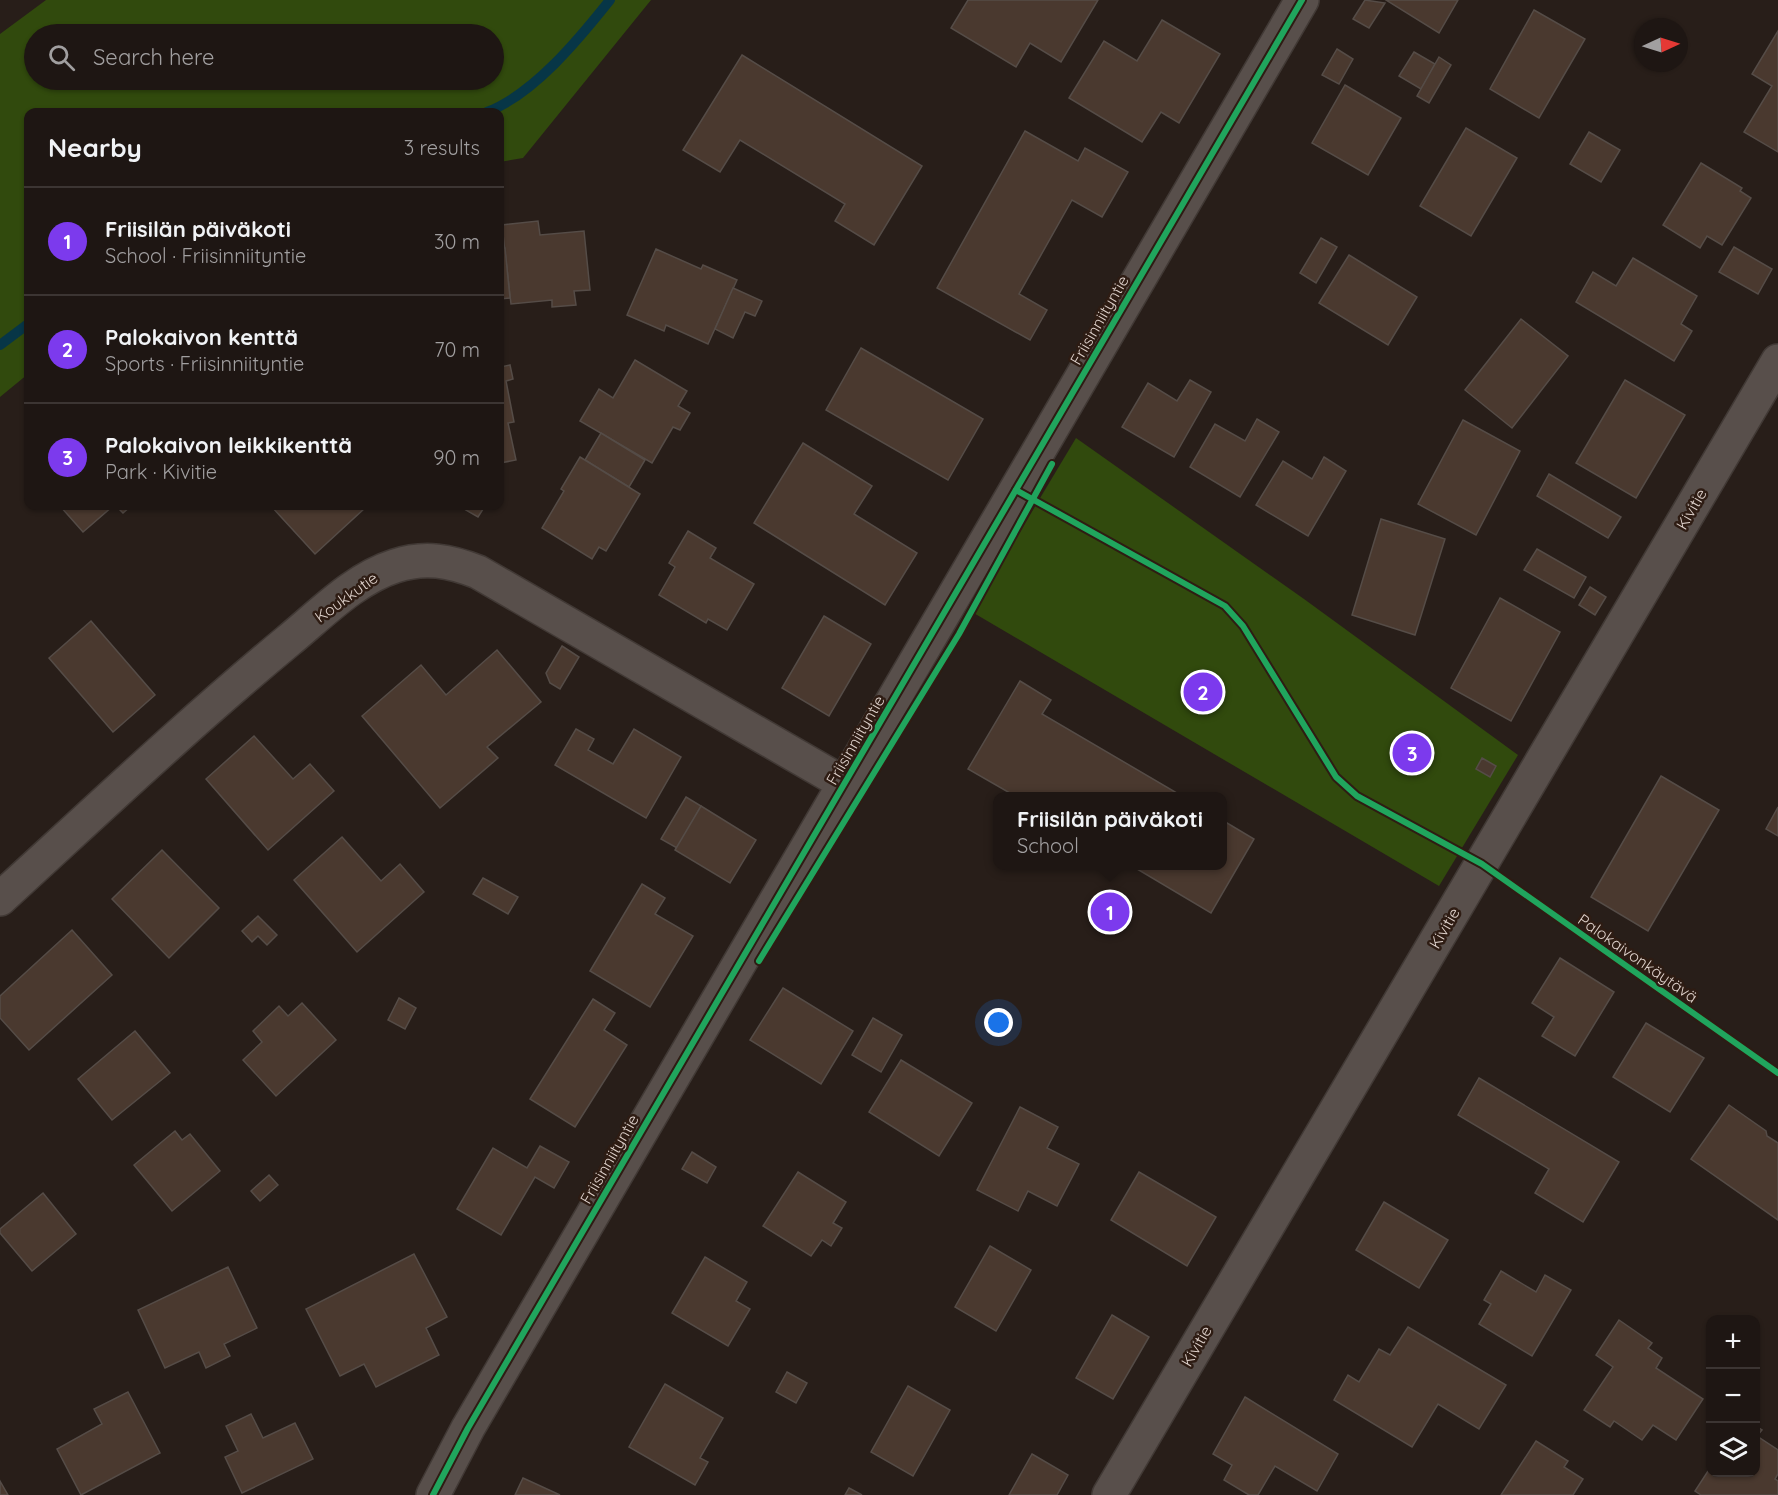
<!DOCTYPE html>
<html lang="en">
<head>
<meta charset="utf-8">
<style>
  body { margin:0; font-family:Quicksand,sans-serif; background:#261f1c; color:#f1f3f6 }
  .controls { position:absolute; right:18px; bottom:18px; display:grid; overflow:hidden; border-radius:12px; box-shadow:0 2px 4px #0004 }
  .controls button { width:54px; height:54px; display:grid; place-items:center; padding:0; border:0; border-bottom:2px solid #3c3533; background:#1e1613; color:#f1f3f6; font:30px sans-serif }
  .compass { position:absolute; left:1634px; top:18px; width:54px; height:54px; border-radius:50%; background:#1e1613; box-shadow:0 2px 4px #0004; rotate:86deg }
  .you { position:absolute; left:999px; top:1023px; width:21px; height:21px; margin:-15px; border:4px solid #fff; border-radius:50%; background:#1a73e8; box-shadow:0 0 0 9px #1a73e833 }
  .badge { display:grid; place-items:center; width:39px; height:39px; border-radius:50%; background:#7c3aed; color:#fff; font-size:20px; font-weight:700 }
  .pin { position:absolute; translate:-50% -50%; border:3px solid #fff; box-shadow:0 2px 6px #0006 }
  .popup { position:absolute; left:993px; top:792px; width:234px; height:78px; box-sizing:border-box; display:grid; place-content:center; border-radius:12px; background:#1e1613; filter:drop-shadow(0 2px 4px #0005); font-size:20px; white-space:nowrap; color:#a19fa0 }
  .popup b { font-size:22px; color:#f1f3f6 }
  .popup::after { content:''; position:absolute; left:50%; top:100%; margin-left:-12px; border:12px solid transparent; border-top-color:#1e1613 }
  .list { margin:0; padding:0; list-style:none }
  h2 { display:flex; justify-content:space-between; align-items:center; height:78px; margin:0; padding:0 24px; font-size:26px }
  h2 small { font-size:20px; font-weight:400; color:#a19fa0 }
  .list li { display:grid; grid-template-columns:39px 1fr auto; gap:18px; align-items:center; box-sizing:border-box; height:108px; padding:0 24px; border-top:2px solid #3c3533 }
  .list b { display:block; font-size:22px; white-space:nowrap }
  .list p { margin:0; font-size:20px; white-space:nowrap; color:#a19fa0 }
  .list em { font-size:20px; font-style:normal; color:#a19fa0 }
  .icon { flex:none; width:33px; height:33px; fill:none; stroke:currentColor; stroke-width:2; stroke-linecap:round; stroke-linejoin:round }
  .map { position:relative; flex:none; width:1778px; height:1495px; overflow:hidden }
  .search { position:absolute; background:#1e1613; box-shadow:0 2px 4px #0004; left:24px; top:24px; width:480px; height:66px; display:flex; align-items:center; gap:15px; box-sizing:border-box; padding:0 21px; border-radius:33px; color:#a19fa0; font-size:22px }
  .panel { position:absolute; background:#1e1613; box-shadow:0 2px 4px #0004; left:24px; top:108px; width:480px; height:402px; border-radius:12px }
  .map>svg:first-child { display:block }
</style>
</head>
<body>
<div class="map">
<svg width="1778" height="1495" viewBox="0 0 1778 1495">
  <rect width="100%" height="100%" fill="#281e19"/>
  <g fill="#314a0d" fill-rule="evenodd">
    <path d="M46 0H651L523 158 500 162V112H28V374L0 397V34ZM34 34H494V80H34Z"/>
    <polygon points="1076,438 1304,599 1518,755 1439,886 972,612"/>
  </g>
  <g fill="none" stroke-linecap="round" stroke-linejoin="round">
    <g stroke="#073647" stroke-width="10">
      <path d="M487 112C534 94 579 39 610 0"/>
      <polyline points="0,345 28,324"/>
    </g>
  </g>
  <g fill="#4a392f" stroke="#554c47" stroke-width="1.5">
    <polygon points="968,0 1098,0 1061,62 1030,43 1016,67 951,28"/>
    <polygon points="1365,0 1385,3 1369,28 1353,19"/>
    <polygon points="1386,0 1458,0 1439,33"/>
    <polygon points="1534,10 1585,39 1539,118 1490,89"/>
    <polygon points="1162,20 1220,54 1179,123 1161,112 1142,142 1069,98 1104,41 1137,61"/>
    <polygon points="1778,31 1778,152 1744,132 1772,86 1752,74"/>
    <polygon points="1337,49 1353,59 1339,84 1322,75"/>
    <polygon points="1414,52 1435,64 1421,89 1399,76"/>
    <polygon points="742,55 922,166 874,245 835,221 845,204 740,140 720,172 683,150"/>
    <polygon points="1439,57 1451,65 1429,103 1417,96"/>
    <polygon points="1345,85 1401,118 1368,175 1312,143"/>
    <polygon points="1466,128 1517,158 1471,236 1420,206"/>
    <polygon points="1025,131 1078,161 1085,148 1128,172 1102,217 1072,200 1019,294 1047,310 1030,340 937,288"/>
    <polygon points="1589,132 1620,150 1601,182 1570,164"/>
    <polygon points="1701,163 1742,188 1740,191 1751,198 1722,245 1707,236 1700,248 1663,225"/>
    <polygon points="538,221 540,235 584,231 590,290 574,291 576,305 552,307 552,300 511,304 502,225"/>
    <polygon points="1321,238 1337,247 1316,283 1300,273"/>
    <polygon points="1734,247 1772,269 1758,294 1719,272"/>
    <polygon points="500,248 505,248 510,298 500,299"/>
    <polygon points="656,249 701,269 703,265 737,280 708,344 666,325 664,331 627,315"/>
    <polygon points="1349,255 1417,297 1388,345 1319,303"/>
    <polygon points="1633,258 1697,296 1681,324 1692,331 1674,361 1576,302 1593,272 1616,286"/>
    <polygon points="733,288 762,301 755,316 745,312 733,338 715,329"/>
    <polygon points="1521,319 1568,356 1512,428 1465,390"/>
    <polygon points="861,348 983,419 948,480 826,410"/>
    <polygon points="635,360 687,391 678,406 690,413 680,430 673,427 652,463 580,421 599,389 613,398"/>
    <polygon points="510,365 513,379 506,381 514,422 508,423 516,460 500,463 500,367"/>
    <polygon points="1190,380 1211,392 1174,457 1122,427 1148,383 1177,401"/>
    <polygon points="1625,380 1685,415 1636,498 1576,463"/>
    <polygon points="1257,419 1279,432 1240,497 1190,467 1215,424 1245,441"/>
    <polygon points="1463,420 1520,451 1476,535 1418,504"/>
    <polygon points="601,433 645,460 629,487 585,460"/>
    <polygon points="803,443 872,486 854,514 917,553 885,605 754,523"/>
    <polygon points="580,457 640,494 606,551 599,547 592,559 542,528 564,491 561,489"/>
    <polygon points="1324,457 1346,471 1308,536 1256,505 1283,461 1312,479"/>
    <polygon points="1549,474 1621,517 1608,538 1537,496"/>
    <polygon points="60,506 113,506 83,532"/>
    <polygon points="116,506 131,506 123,513"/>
    <polygon points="271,506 363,506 365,508 315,554"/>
    <polygon points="459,506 485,506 478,517"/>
    <polygon points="1381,519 1445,539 1415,635 1352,615"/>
    <polygon points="688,531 716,548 710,558 754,584 727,630 708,619 706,623 659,595 675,567 669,563"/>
    <polygon points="1537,549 1586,577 1574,598 1524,570"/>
    <polygon points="1590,587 1606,597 1595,615 1579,605"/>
    <polygon points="1500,598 1560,632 1511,721 1451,688"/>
    <polygon points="824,616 871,644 829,716 782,688"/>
    <polygon points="91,621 155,695 113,732 49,658"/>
    <polygon points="562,646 579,657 560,689 550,683 546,673"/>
    <polygon points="497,650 541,702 487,747 498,758 440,808 362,716 421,665 446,695"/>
    <polygon points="1020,681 1051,700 1042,714 1182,796 1015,796 968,769"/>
    <polygon points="576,729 594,739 588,750 613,764 634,729 681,757 646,818 555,765"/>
    <polygon points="254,736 293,779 310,764 334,791 268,850 206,779"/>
    <polygon points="1482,758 1496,766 1490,777 1476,769"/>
    <polygon points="1661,776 1719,810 1648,931 1591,897"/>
    <polygon points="686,797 701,806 677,848 661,839"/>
    <polygon points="701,806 756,840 730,883 675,850"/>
    <polygon points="1778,807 1778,836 1766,829"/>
    <polygon points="1222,820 1254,839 1211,913 1132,866 1222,866"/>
    <polygon points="342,837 381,881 400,864 424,892 357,952 294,880"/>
    <polygon points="162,850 219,908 169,958 112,899"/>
    <polygon points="483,878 518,897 508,914 473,894"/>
    <polygon points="642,884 665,898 655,914 693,936 650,1007 590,971"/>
    <polygon points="258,916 277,935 267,945 258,936 252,942 242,931"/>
    <polygon points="72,930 112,975 29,1050 0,1018 0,996"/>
    <polygon points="1560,958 1614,992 1575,1056 1542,1036 1554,1017 1532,1003"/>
    <polygon points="783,988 853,1031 821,1084 750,1040"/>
    <polygon points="399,998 416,1008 405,1029 388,1020"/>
    <polygon points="593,999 615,1013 604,1030 627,1045 575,1127 530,1099"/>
    <polygon points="302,1003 336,1040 276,1096 243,1060 262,1042 253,1031 279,1006 288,1016"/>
    <polygon points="873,1018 902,1035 881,1072 852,1055"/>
    <polygon points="1646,1023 1704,1058 1670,1112 1613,1077"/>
    <polygon points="135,1031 170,1073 112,1120 78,1079"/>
    <polygon points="901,1060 972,1103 939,1156 869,1112"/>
    <polygon points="1479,1078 1619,1162 1583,1222 1535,1193 1549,1169 1458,1115"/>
    <polygon points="1729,1105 1766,1131 1767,1136 1778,1143 1778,1220 1691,1159"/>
    <polygon points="1020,1107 1058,1127 1047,1148 1079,1164 1057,1206 1028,1191 1018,1211 977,1190"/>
    <polygon points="175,1131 182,1140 190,1134 220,1171 172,1211 134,1165"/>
    <polygon points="540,1146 569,1162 554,1188 535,1177 501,1235 457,1209 493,1148 527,1168"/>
    <polygon points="692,1152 716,1167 707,1183 682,1169"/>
    <polygon points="798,1172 846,1202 833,1223 842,1228 831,1246 822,1240 811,1256 763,1226"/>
    <polygon points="1139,1172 1216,1217 1187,1266 1111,1220"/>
    <polygon points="269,1175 278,1185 260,1201 251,1191"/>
    <polygon points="43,1193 76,1234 32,1271 0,1233 0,1229"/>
    <polygon points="1384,1202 1448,1240 1419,1288 1356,1250"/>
    <polygon points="990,1246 1031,1270 996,1331 955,1307"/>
    <polygon points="414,1254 447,1317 426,1328 439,1355 376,1387 364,1364 340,1376 306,1309"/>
    <polygon points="705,1257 747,1282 736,1301 750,1309 728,1346 672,1313"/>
    <polygon points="228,1267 257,1328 224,1344 230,1356 206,1368 199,1352 165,1368 138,1310"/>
    <polygon points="1501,1271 1536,1292 1545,1275 1571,1290 1532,1356 1479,1324 1491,1304 1484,1300"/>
    <polygon points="1112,1315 1149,1337 1113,1399 1076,1378"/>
    <polygon points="1619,1320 1652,1343 1648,1348 1662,1358 1656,1368 1703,1399 1676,1440 1653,1425 1642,1440 1614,1421 1610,1427 1584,1410 1613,1367 1596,1355"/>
    <polygon points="1408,1327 1506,1385 1479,1429 1438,1404 1412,1447 1334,1400 1348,1375 1359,1382 1379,1349 1390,1355"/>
    <polygon points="787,1372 807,1383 796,1403 776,1392"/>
    <polygon points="665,1384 723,1418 700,1458 708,1462 695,1485 629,1447"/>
    <polygon points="908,1386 950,1410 913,1476 871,1452"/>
    <polygon points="128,1392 160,1453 81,1495 57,1449 102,1424 94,1409"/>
    <polygon points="1245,1397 1338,1454 1317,1491 1275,1466 1258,1495 1249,1495 1224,1480 1232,1465 1213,1454"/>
    <polygon points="251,1414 263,1438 295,1423 313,1459 242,1493 225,1457 238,1451 226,1426"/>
    <polygon points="1756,1426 1762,1430 1757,1436 1778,1450 1778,1474 1775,1479 1778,1481 1778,1495 1701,1495 1695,1491 1710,1468 1710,1472 1756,1472"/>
    <polygon points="1536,1441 1568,1461 1564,1467 1583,1479 1573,1495 1501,1495"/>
    <polygon points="1032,1454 1068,1475 1057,1495 1009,1495"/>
    <polygon points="523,1478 560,1495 515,1495"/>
    <polygon points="0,1481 8,1495 0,1495"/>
    <polygon points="849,1488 862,1495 845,1495"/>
  </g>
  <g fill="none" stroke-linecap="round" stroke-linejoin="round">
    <g stroke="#413935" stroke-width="36">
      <g id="minor">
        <path d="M0 899C95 812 189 723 288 641 320 615 354 579 395 566 425 556 450 561 478 572L845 784"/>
        <polyline points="433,1495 468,1428 1302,0"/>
        <polyline points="1109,1495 1778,361"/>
      </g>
    </g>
    <use href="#minor" stroke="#584f4b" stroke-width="33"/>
    <g stroke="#2e1c13" stroke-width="10">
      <g id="cycleway">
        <polyline points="1016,490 1225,606 1243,626 1336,777 1357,796 1482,864 1778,1073"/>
        <polyline points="759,961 959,634 1052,464"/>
        <polyline points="433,1495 468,1428 1302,0"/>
      </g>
    </g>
    <use href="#cycleway" stroke="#20a55d" stroke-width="6"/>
  </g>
  <g text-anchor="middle" stroke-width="5" stroke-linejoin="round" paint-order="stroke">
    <g font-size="16" fill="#ded1cb" stroke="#2e1c13">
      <text transform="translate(1099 320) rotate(-60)" y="6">Friisinniityntie</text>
      <text transform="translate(1691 509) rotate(-60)" y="6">Kivitie</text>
      <text transform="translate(346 597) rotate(-36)" y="6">Koukkutie</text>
      <text transform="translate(855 740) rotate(-60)" y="6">Friisinniityntie</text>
      <text transform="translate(1444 928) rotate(-60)" y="6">Kivitie</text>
      <text transform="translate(1638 958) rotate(35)" y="6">Palokaivonkäytävä</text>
      <text transform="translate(609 1159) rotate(-60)" y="6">Friisinniityntie</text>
      <text transform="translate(1196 1346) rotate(-60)" y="6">Kivitie</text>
    </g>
  </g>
</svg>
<div class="controls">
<button>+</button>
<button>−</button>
<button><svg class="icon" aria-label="layers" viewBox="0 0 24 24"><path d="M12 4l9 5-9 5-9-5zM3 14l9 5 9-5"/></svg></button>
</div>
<svg class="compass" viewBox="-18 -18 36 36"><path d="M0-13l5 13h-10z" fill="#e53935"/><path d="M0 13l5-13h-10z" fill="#a19fa0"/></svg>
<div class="you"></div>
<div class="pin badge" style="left:1110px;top:912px">1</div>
<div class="popup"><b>Friisilän päiväkoti</b>School</div>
<div class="pin badge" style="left:1203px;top:692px">2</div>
<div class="pin badge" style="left:1412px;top:753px">3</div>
<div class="search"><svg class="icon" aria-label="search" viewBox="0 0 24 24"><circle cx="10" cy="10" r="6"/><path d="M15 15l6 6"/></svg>Search here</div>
<section class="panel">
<h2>Nearby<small>3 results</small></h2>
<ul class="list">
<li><span class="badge">1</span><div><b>Friisilän päiväkoti</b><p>School · Friisinniityntie</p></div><em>30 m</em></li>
<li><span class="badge">2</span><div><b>Palokaivon kenttä</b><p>Sports · Friisinniityntie</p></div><em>70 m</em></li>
<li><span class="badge">3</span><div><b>Palokaivon leikkikenttä</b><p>Park · Kivitie</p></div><em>90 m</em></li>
</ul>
</section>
</div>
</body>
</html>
